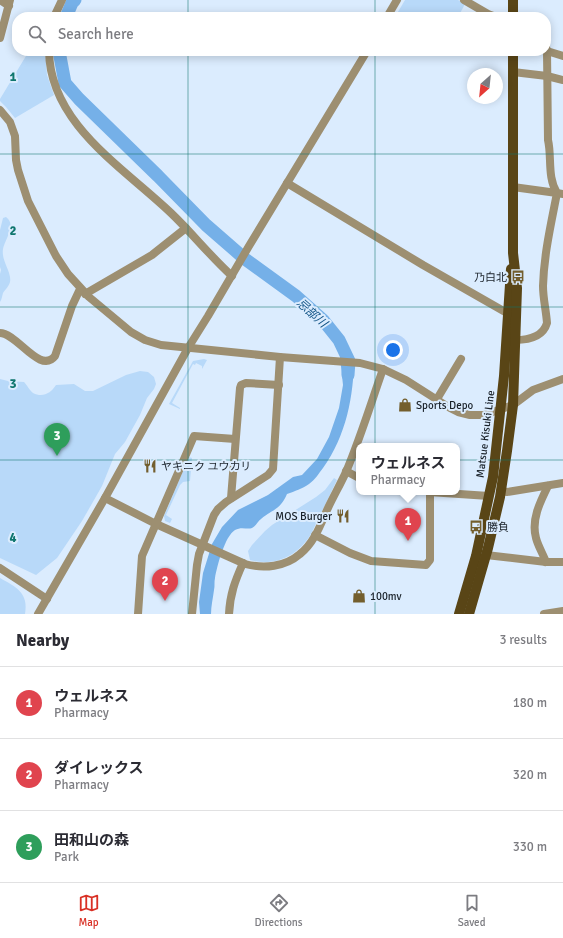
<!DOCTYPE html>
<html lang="en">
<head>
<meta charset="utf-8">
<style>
  body { margin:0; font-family:Signika,"Noto Sans JP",sans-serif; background:#f7f7f7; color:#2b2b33 }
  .compass { position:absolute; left:467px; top:68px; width:36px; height:36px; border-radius:50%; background:#fff; box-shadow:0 2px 10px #0003; rotate:207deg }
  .you { position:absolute; left:393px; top:350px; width:14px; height:14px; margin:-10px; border:3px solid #fff; border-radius:50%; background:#1a73e8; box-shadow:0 0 0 6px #1a73e833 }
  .badge { display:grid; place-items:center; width:26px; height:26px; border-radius:50%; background:#d93025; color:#fff; font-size:13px; font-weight:700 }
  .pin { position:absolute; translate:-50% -33px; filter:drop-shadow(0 1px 2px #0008) }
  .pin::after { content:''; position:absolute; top:21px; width:14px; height:12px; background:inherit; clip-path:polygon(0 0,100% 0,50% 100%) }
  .popup { position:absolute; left:356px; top:443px; width:104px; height:52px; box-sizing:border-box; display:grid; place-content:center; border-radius:8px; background:#fff; filter:drop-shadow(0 1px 3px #0005); font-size:13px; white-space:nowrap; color:#7c7c81 }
  .popup b { font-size:15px; color:#2b2b33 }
  .popup::after { content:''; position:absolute; left:50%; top:100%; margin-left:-8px; border:8px solid transparent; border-top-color:#fff }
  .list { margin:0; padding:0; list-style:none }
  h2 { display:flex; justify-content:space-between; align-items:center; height:52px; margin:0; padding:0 16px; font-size:17px }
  h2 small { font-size:13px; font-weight:400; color:#7c7c81 }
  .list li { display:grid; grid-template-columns:26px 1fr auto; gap:12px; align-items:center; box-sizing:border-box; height:72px; padding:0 16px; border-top:1px solid #e1e1e2 }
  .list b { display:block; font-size:15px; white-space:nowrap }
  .list p { margin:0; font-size:13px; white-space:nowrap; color:#7c7c81 }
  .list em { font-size:13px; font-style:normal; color:#7c7c81 }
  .icon { flex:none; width:22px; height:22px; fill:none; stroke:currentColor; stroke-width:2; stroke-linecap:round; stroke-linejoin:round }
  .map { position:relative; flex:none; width:563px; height:614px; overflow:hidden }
  .search { position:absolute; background:#fff; box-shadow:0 2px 10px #0003; left:12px; right:12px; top:12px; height:44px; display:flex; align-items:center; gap:10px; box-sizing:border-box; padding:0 14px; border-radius:16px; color:#7c7c81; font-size:15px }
  .sheet { height:268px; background:#fff }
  nav { display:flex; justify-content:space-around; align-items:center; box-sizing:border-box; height:56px; border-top:1px solid #e1e1e2; background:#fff; font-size:11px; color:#7c7c81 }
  nav a { display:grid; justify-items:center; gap:2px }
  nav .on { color:#d93025 }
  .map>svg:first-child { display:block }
</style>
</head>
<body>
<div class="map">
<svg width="563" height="614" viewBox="0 0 563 614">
  <rect width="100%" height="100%" fill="#dbecfe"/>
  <g fill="#b8d9f9">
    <polygon points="405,0 458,0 465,4 458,17 395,17"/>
    <polygon points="29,51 45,51 47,75 54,95 15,118 6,107 0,101 0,99"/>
    <path d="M6 217C17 225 5 239 3 249 1 261 12 272 10 282 9 286 5 290 3 293 2 296 2 299 0 302V274L1 270 0 267V230L3 218Z"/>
    <polygon points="204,359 207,360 202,369 202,366 196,363 195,365 193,364 172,403 180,408 180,409 169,404 193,361"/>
    <path d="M140 371 148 372 154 377 156 384 154 389 147 398 140 415 125 442 115 454 102 486 82 521 57 558 36 575 0 558V379L8 381 24 382C27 385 30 391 33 393 43 398 51 393 56 385L74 384 85 391H93L126 375Z"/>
    <polygon points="189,457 192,458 190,481 183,482 180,485 166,515 172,519 170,523 165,521 164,516"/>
    <path d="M334 478 337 480 311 534C298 556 275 567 250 560L248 551 252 545 265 531 272 525 316 497 325 490Z"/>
    <path d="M0 578C16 587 29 593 25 614H0Z"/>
  </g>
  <path fill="#75b0e8" d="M340 357H354C354 396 346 436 323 468 319 473 315 480 309 484 302 489 295 491 287 494 280 510 273 509 261 519 258 521 256 526 252 528 247 530 242 526 235 530 225 536 217 566 215 578 214 582 215 586 214 590 213 598 211 606 211 614H200L199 602 203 573 212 544 222 527 238 510 268 495 293 477 302 475 317 459 329 437 339 408 343 385Z"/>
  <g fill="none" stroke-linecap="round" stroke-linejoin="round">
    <g stroke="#75b0e8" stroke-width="13">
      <polyline points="66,17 72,3 75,0"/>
      <polyline points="59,51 65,83 79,99 158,176 206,225 245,259 296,296 323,320 339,340 349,361 348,375"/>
    </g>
    <g stroke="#9d8f71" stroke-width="8">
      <polyline points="0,0 9,6"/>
      <polyline points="464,0 488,14 496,17"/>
      <polyline points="54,17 62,0"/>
      <polyline points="387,17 397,0"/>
      <polyline points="0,38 10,0"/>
      <path d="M546 47 547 51 548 140C552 157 547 177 557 193L563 194"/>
      <path d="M49 51C50 124 123 167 171 213 192 233 210 256 232 276"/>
      <polyline points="547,51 563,56"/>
      <polyline points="513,72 547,76 563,80"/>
      <polyline points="0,110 10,122 15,136 16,160 18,170 28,201 56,256 68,274 89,297 131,332 145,340 161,345 280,357 360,363 383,369 406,380 450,408 458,412 470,415 484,415 513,405 533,390 563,379"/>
      <polyline points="287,183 423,265 507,313"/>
      <path d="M513 187 557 193C551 224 544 254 543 286 543 298 546 310 547 323 543 337 529 340 515 340"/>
      <polyline points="85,294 152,255 186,228"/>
      <path d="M0 333C17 333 40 375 55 356L72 306 80 289"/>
      <polyline points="437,399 461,359"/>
      <polyline points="346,471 359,478"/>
      <polyline points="501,491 507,492 563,483"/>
      <polyline points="429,492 489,496"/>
      <path d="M105 498 156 524 245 564C264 569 285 567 300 554 314 543 320 526 327 510 333 497 340 485 346 472 360 439 371 403 383 369"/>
      <polyline points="231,498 240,388 241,385 246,383 279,385"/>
      <polyline points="315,535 350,553 371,561 426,565 430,560 430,492"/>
      <polyline points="486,555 546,562 563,562"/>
      <path d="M546 562C543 554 538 546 536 538 531 520 540 502 548 486"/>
      <polyline points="0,568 47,599"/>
      <polyline points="38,614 105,498 188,348 208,316 249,246 367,51"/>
      <polyline points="138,614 142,556 194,436 235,439"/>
      <polyline points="192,614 197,565 199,554 214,515 218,509 226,502 268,475 273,469 280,357"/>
      <path d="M229 614C230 594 235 581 243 563"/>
      <polyline points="544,614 563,611"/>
    </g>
    <g stroke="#594516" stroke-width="10">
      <polyline points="513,0 513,17"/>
      <polyline points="459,614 476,556 493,477 504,376 511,269"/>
      <polyline points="469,614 488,548 500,497 507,451 513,405 517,288 513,253 513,51"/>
    </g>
  </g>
  <path fill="none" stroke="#0f766e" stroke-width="1" stroke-opacity="0.55" d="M188 0V17M375 0V17M188 51V614M375 51V614M0 154H563M0 307H563M0 460H563"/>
  <defs>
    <g id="bus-bare" transform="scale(1.08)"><path d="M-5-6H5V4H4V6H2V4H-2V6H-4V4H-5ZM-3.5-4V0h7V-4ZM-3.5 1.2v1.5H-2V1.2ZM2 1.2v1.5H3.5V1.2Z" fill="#735e2d" stroke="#dbecfe" stroke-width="2.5" paint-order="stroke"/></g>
    <g id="shop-bare" transform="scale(1.08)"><path d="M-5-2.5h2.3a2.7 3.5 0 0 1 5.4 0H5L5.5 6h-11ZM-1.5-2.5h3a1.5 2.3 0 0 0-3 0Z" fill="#735e2d" stroke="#dbecfe" stroke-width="2.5" paint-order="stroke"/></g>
    <g id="restaurant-bare" transform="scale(1.08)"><path d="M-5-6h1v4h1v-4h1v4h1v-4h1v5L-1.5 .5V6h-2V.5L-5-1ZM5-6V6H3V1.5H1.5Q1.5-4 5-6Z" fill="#735e2d" stroke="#dbecfe" stroke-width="2.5" paint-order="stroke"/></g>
  </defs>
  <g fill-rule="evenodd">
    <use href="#bus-bare" x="518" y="277"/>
    <use href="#shop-bare" x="405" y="405"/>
    <use href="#restaurant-bare" x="150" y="466"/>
    <use href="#restaurant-bare" x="343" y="516"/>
    <use href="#bus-bare" x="476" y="527"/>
    <use href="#shop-bare" x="359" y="596"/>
  </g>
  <g text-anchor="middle" stroke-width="4" stroke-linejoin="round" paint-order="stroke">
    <g font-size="11" fill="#1a222a" stroke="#dbecfe" text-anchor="start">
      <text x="507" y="281" text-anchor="end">乃白北</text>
      <text x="416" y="409">Sports Depo</text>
      <text x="161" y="470">ヤキニク ユウカリ</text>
      <text x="332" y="520" text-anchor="end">MOS Burger</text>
      <text x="487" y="531">勝負</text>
      <text x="370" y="600">100mv</text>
    </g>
    <g font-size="11" fill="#1a222a" stroke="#dbecfe">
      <text transform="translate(485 434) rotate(-83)" y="4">Matsue Kisuki Line</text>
    </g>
    <g font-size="12" font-style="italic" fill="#0f5285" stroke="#dbecfe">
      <text transform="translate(312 313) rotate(42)" y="4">忌部川</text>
    </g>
  </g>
  <g font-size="13" text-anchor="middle" font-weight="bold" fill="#0f766e" stroke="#dbecfe" stroke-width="4" stroke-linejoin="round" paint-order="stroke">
    <text x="13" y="81">1</text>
    <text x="13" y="235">2</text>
    <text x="13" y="388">3</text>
    <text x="13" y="542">4</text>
  </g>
</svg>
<svg class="compass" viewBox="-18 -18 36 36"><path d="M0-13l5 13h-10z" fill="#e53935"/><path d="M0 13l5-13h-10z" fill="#7c7c81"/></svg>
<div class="you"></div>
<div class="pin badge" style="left:408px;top:541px;background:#e0444e">1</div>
<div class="popup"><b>ウェルネス</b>Pharmacy</div>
<div class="pin badge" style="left:165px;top:601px;background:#e0444e">2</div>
<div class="pin badge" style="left:57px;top:456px;background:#2e9e5b">3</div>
<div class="search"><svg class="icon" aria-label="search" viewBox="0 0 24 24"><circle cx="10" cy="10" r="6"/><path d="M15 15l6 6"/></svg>Search here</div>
</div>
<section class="sheet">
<h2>Nearby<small>3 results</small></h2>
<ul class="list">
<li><span class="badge" style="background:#e0444e">1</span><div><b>ウェルネス</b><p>Pharmacy</p></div><em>180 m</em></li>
<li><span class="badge" style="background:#e0444e">2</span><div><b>ダイレックス</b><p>Pharmacy</p></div><em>320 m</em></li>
<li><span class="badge" style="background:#2e9e5b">3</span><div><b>田和山の森</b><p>Park</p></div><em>330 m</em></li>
</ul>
</section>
<nav>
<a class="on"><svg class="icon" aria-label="map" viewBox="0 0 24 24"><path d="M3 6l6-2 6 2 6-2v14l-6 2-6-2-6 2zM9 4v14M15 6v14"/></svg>Map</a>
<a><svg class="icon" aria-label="directions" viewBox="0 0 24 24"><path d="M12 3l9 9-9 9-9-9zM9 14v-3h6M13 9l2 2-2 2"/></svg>Directions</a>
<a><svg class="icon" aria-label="saved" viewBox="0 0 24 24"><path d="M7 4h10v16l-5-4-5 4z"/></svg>Saved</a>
</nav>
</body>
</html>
